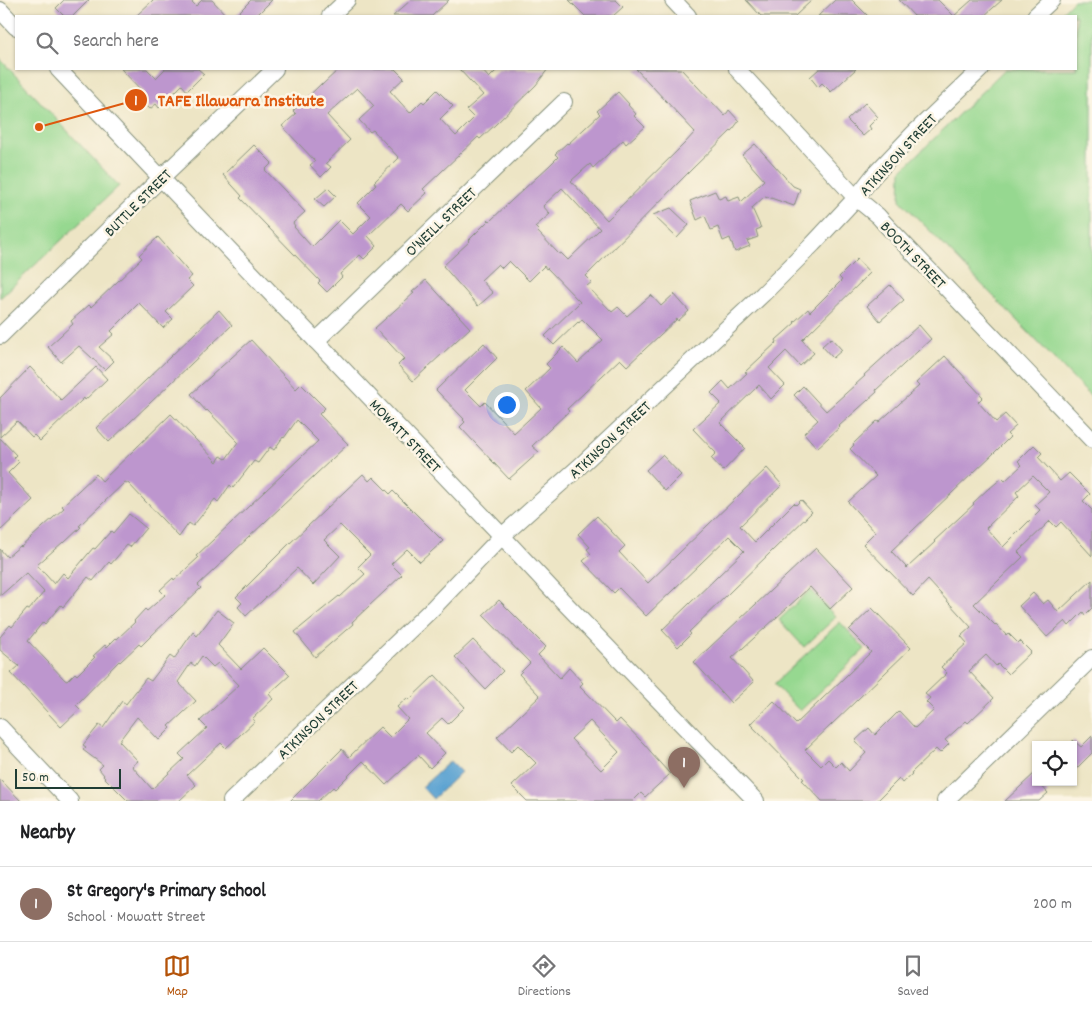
<!DOCTYPE html>
<html lang="en">
<head>
<meta charset="utf-8">
<style>
  body { margin:0; font-family:Dekko,sans-serif; background:#f2f2f2; color:#202124 }
  .controls { position:absolute; right:15px; bottom:15px; display:grid; overflow:hidden; border-radius:0px; box-shadow:0 1px 4px #0004 }
  .controls button { width:45px; height:45px; display:grid; place-items:center; padding:0; border:0; border-bottom:1px solid #e0e0e0; background:#fff; color:#202124; font:25px sans-serif }
  .scale { position:absolute; left:15px; bottom:12px; width:106px; box-sizing:border-box; padding-left:5px; border:2px solid #1f3d34; border-top:0; font-size:14px; line-height:18px; white-space:nowrap; color:#1f3d34; -webkit-text-stroke:4px #fcf5e5; paint-order:stroke }
  .you { position:absolute; left:506px; top:404px; width:18px; height:18px; margin:-12px; border:4px solid #fff; border-radius:50%; background:#1a73e8; box-shadow:0 0 0 8px #1a73e833 }
  .badge { display:grid; place-items:center; width:32px; height:32px; border-radius:50%; background:#b45309; color:#fff; font-size:16px; font-weight:700 }
  .pin { position:absolute; translate:-50% -41px; filter:drop-shadow(0 1px 2px #0008) }
  .pin::after { content:''; position:absolute; top:26px; width:18px; height:15px; background:inherit; clip-path:polygon(0 0,100% 0,50% 100%) }
  .list { margin:0; padding:0; list-style:none }
  h2 { display:flex; justify-content:space-between; align-items:center; height:65px; margin:0; padding:0 20px; font-size:21px }
  h2 small { font-size:16px; font-weight:400; color:#757577 }
  .list li { display:grid; grid-template-columns:32px 1fr auto; gap:15px; align-items:center; box-sizing:border-box; height:75px; padding:0 20px; border-top:1px solid #e0e0e0 }
  .list b { display:block; font-size:19px; white-space:nowrap }
  .list p { margin:0; font-size:16px; white-space:nowrap; color:#757577 }
  .list em { font-size:16px; font-style:normal; color:#757577 }
  .icon { flex:none; width:28px; height:28px; fill:none; stroke:currentColor; stroke-width:2; stroke-linecap:round; stroke-linejoin:round }
  .map { position:relative; flex:none; width:1092px; height:801px; overflow:hidden }
  .search { position:absolute; background:#fff; box-shadow:0 1px 4px #0004; left:15px; right:15px; top:15px; height:55px; display:flex; align-items:center; gap:12px; box-sizing:border-box; padding:0 18px; border-radius:0px; color:#757577; font-size:19px }
  .sheet { height:140px; background:#fff }
  nav { display:flex; justify-content:space-around; align-items:center; box-sizing:border-box; height:70px; border-top:1px solid #e0e0e0; background:#fff; font-size:14px; color:#757577 }
  nav a { display:grid; justify-items:center; gap:2px }
  nav .on { color:#b45309 }
  .map>svg:first-child { display:block }
</style>
</head>
<body>
<div class="map">
<svg width="1092" height="801" viewBox="0 0 1092 801">
  <rect width="100%" height="100%" fill="#fcf5e5"/>
  <filter id="ink" filterUnits="userSpaceOnUse"><feTurbulence type="fractalNoise" baseFrequency=".02" numOctaves="2"/><feDisplacementMap in="SourceGraphic" scale="10" xChannelSelector="R" yChannelSelector="G"/><feConvolveMatrix kernelMatrix="1 2 1 2 8 2 1 2 1" color-interpolation-filters="sRGB"/></filter>
  <filter id="wash" filterUnits="userSpaceOnUse"><feTurbulence type="fractalNoise" baseFrequency=".0096" numOctaves="4" result="noise"/><feDisplacementMap in="SourceGraphic" scale="20" xChannelSelector="R" yChannelSelector="G"/><feGaussianBlur stdDeviation="1.12" result="paint"/><feColorMatrix in="noise" values="0 0 0 0 0 0 0 0 0 0 0 0 0 0 0 0 0 1.4 0 .05"/><feComposite in="paint" operator="in"/></filter>
  <g filter="url(#wash)">
    <rect width="100%" height="100%" fill="#ede5c5"/>
    <g fill="#96d890" stroke="#5a8a62">
      <polygon points="1074,0 1092,0 1092,398 900,200 901,171 1005,69 1076,69 1076,16 1058,16"/>
      <polygon points="0,59 119,186 0,298"/>
      <polygon points="810,590 836,617 804,647 779,620"/>
      <polygon points="840,622 865,649 800,711 774,684"/>
    </g>
    <polygon fill="#5ba3d2" stroke="#3d7083" points="450,761 461,772 433,799 422,787"/>
    <g id="blocks">
      <g fill="#bd96ce" fill-rule="evenodd">
        <polygon points="64,0 89,0 73,16 64,16 56,8"/>
        <polygon points="153,0 190,0 196,6 202,0 212,0 227,16 136,16"/>
        <polygon points="251,0 272,0 256,16 235,16"/>
        <polygon points="411,0 449,0 432,16 393,16"/>
        <polygon points="569,0 616,0 623,7 613,16 585,16"/>
        <polygon points="746,0 812,0 795,16 761,16"/>
        <polygon points="835,0 852,0 868,16 818,16"/>
        <polygon points="899,0 938,0 954,16 914,16"/>
        <polygon points="972,0 1002,0 984,16 954,16"/>
        <polygon points="121,69 147,69 156,78 165,69 198,69 204,74 187,91 182,85 159,108 156,104 150,109 139,98 144,93"/>
        <polygon points="339,69 395,69 404,78 390,91 410,113 422,101 424,103 437,90 453,106 440,119 456,136 474,118 466,110 483,95 459,69 481,69 489,78 498,69 548,69 536,85 496,124 480,139 478,137 423,189 427,193 408,211 401,204 368,236 377,246 364,259 360,255 340,274 342,277 327,292 318,283 320,281 240,198 242,196 223,175 254,145 272,163 265,170 305,212 293,223 295,226 294,227 312,247 339,220 353,234 371,216 358,203 376,185 374,182 399,158 373,130 370,132 359,120 374,106 357,88 327,115 350,140 326,163 331,167 321,177 310,165 315,161 282,126 296,114 293,111 321,84 322,85"/>
        <path d="M636 69H681L725 116 729 110 739 121 733 129 692 169 586 276 592 282 587 286 612 312 618 307 627 316 651 295 661 306 674 294 689 311 678 321 677 319 627 366 620 359 567 409 569 411 532 446 539 452 509 479 460 427 465 422 463 420 464 419 436 390 484 343 497 358 465 390 481 406 485 402 514 433 541 408 526 391 550 368 546 364 563 347 578 363 603 340 582 319 579 323 578 322 554 345 545 336 580 302 547 268 546 269 544 266 529 281 509 261 502 268 498 264 481 280 493 293 478 306 443 266 470 241 469 240 489 220 490 221 511 201 550 165 558 157 555 154 567 143 568 144 600 114 597 111 618 92 629 104 628 105 636 114 634 116 645 127 626 144 623 140 593 168 590 164 571 181 607 220 684 144 695 132ZM562 188 600 229 568 260 561 253 559 254 537 231 538 230 535 227 550 214 543 206Z"/>
        <polygon points="819,69 856,69 831,92 822,83 818,87 810,77"/>
        <polygon points="865,103 878,117 869,126 871,129 863,136 847,120"/>
        <polygon points="755,144 793,186 800,189 794,206 765,196 752,208 761,228 756,230 758,237 747,241 750,246 735,252 730,238 723,241 718,227 711,230 705,216 697,220 690,201 715,191 719,199 726,196 728,201 739,197 741,202 764,180 742,155"/>
        <polygon points="328,188 336,196 324,207 315,199"/>
        <polygon points="671,208 689,225 677,238 653,215"/>
        <polygon points="158,237 192,276 187,280 193,286 166,312 173,319 163,328 139,303 111,331 114,334 99,347 114,361 105,370 79,346 61,362 48,347 73,324 71,321 89,305 91,307 142,258 139,255"/>
        <polygon points="857,259 870,273 802,340 814,353 800,366 786,351 769,368 785,385 771,399 759,385 720,423 745,448 723,471 711,458 716,453 693,429 721,403 711,393 723,381 730,389 747,373 745,372 777,342 776,340 795,323 794,322 808,309 810,312 842,280 839,277"/>
        <polygon points="426,280 470,328 413,381 398,365 404,359 375,328 414,293 412,292"/>
        <polygon points="890,285 904,300 880,321 867,306"/>
        <polygon points="219,310 232,325 109,442 96,428"/>
        <polygon points="919,325 931,339 876,390 877,392 839,426 840,427 817,448 804,433 818,420 794,395 803,386 826,411 865,376 864,375"/>
        <polygon points="831,338 842,350 833,358 822,346"/>
        <path d="M251 340 296 389 301 384 325 408 319 414 348 444 198 585 201 588 150 637 141 646 139 644 120 662 119 661 76 705 80 709 61 727 11 673 19 666 0 650V637L10 625 12 627 27 609 29 610 44 592 26 573 0 596V549L7 557 20 546 21 547 64 508 62 506 96 474 102 481 171 414 217 462 221 456 226 459 238 442 207 410 206 411 191 394ZM297 420 318 441 196 556 198 558 174 580 173 578 160 590 165 595 147 611 145 609 134 621 135 622 117 639 116 638 107 647 105 645 93 656 95 657 77 675 75 673 67 681 65 680 28 641 43 622 45 624 61 605 63 607 88 577 93 581 109 562 111 564 127 545 130 547 146 528 129 514 113 533 111 531 95 549 93 548 68 578 63 573 54 584 37 565 63 542 64 543 81 527 79 526 125 482 127 483H128L179 537 189 523 193 526 215 499 218 502 230 485 233 488 254 461 258 463 270 447 274 450 283 437 284 438Z"/>
        <path d="M945 356 983 397 978 402 996 422 1005 414 1016 426 1007 434 1010 437 994 453 891 551 907 568 935 542 934 541 974 504 973 503 989 488H990L1002 478 1005 481 1022 465 1018 461 1034 445 1042 453 1038 457 1060 481 1069 473 1090 494 1083 501 1092 510V556L1061 522 1056 527 1050 521 1018 552 1023 557 974 604 995 625 996 624 1006 635 1008 633 1018 643 1020 641 1031 652 1008 674 998 664 996 666 986 655 969 671 994 698 968 723 966 721 945 740 949 744 940 753 936 749 911 773 912 774 902 783 899 779 877 801H822L802 780 804 779 750 724 774 701 796 724 871 652 849 630 872 608 911 648 805 750 821 766 828 759 836 767 841 762 849 771 866 753 855 741 869 728 875 735 899 711 915 728 934 710 926 702 930 698 925 694 947 673 941 667 967 643 961 636 971 627 928 580 913 596 863 544 875 532 848 502 876 476 850 449 854 445 853 444 877 421 879 422 919 386 916 383ZM1033 476 1049 492 1035 505 1040 510 1003 547 986 528 1019 496 1016 492Z"/>
        <polygon points="30,367 61,400 96,367 107,379 85,400 84,398 40,441 34,435 32,437 17,421 0,437 0,398"/>
        <polygon points="0,438 16,455 14,457 19,462 8,473 33,500 0,531"/>
        <polygon points="662,455 681,475 665,491 646,470"/>
        <polygon points="767,468 782,485 740,526 755,542 794,503 796,505 801,500 812,512 689,632 691,634 678,647 662,630 744,551 729,536 646,616 619,588 614,593 583,561 591,554 587,549 590,547 578,534 597,516 625,546 619,552 648,583"/>
        <polygon points="363,474 369,481 373,477 390,494 393,491 443,541 420,562 407,549 391,564 402,575 352,622 353,624 315,657 295,632 339,596 340,597 365,574 358,567 370,555 340,525 324,540 340,556 313,585 297,568 246,616 238,607 242,603 236,597 289,544"/>
        <polygon points="816,548 853,587 830,609 810,587 732,658 754,682 731,703 694,662"/>
        <polygon points="1092,580 1092,608 1085,615 1083,612 1069,626 1065,621 1047,637 1019,606 1033,593 1043,604 1048,600 1058,612"/>
        <path d="M499 600 546 647 538 655 560 678 569 668 583 683 580 686 616 723 620 719 644 744 651 752H650L670 774 645 797 641 793 633 801H527L512 786 536 763 518 745 511 752 497 737 540 696 519 674 530 663 483 615ZM590 721 619 752 601 770 571 739Z"/>
        <path d="M217 610 234 623 218 645 241 669 263 648 290 675 269 694 273 699 252 719 255 721 226 748 221 743 187 775 196 785 179 801H128L103 776 104 775 99 769 103 765 83 750 86 747 83 745 99 725 103 728 122 701 126 704 146 678 151 681 170 656 174 659 193 632 197 636ZM202 656 213 667 218 663 239 685 200 721 207 728 179 754 184 759 152 789 132 766 138 761 119 741 137 717 159 740 171 728 169 726 196 701 178 682 191 663 195 666Z"/>
        <polygon points="473,640 503,671 485,689 455,657"/>
        <polygon points="435,675 465,707 448,724 442,718 426,733 445,753 430,768 418,755 386,785 363,761 335,789 333,787 318,801 290,801 342,749 349,757 380,727 390,737 408,719 397,707 407,698 409,700"/>
        <polygon points="1092,736 1092,753 1073,772 1073,740 1081,747"/>
        <polygon points="1036,772 1036,782 1038,782 1048,793 1039,801 1005,801"/>
        <polygon points="0,779 21,801 0,801"/>
      </g>
    </g>
  </g>
  <g filter="url(#ink)">
    <use href="#blocks" fill-opacity="0" stroke="#86917c" stroke-width="1"/>
    <g fill="none" stroke-linecap="round" stroke-linejoin="round">
      <g stroke="#86917c" stroke-width="18">
        <g id="minor">
          <polyline points="673,0 688,16"/>
          <polyline points="0,10 16,27"/>
          <polyline points="330,16 347,0"/>
          <polyline points="1035,16 1052,0"/>
          <polyline points="58,69 161,178 502,536 559,597 756,801"/>
          <polyline points="737,69 856,198 878,216 887,226 1092,440"/>
          <polyline points="0,336 161,178 275,69"/>
          <polyline points="316,341 564,102"/>
          <polyline points="0,727 70,801"/>
          <polyline points="231,801 434,607 502,536 579,467 763,294 813,244 856,198 874,175 914,133 981,69"/>
          <polyline points="945,801 1092,658"/>
        </g>
      </g>
      <use href="#minor" stroke="#fff" stroke-width="16"/>
    </g>
  </g>
  <g text-anchor="middle" stroke-width="5" stroke-linejoin="round" paint-order="stroke">
    <g font-size="16" fill="#1f3d34" stroke="#fcf5e5">
      <text transform="translate(897 154) rotate(-47)" y="6">ATKINSON STREET</text>
      <text transform="translate(137 202) rotate(-45)" y="6">BUTTLE STREET</text>
      <text transform="translate(440 221) rotate(-44)" y="6">O'NEILL STREET</text>
      <text transform="translate(914 254) rotate(46)" y="6">BOOTH STREET</text>
      <text transform="translate(406 435) rotate(46)" y="6">MOWATT STREET</text>
      <text transform="translate(609 439) rotate(-43)" y="6">ATKINSON STREET</text>
      <text transform="translate(317 719) rotate(-44)" y="6">ATKINSON STREET</text>
    </g>
  </g>
  <path fill="none" stroke="#de580e" stroke-width="2" d="M39 127L136 100"/>
  <g fill="#de580e" stroke="#fcf5e5" stroke-width="2">
    <circle cx="39" cy="127" r="5"/>
    <circle cx="136" cy="100" r="12"/>
  </g>
  <g font-size="15" text-anchor="middle" font-weight="bold" fill="#fff">
    <text x="136" y="105">1</text>
  </g>
  <g font-size="18" text-anchor="middle" font-weight="bold" fill="#de580e" stroke="#fcf5e5" stroke-width="5" stroke-linejoin="round" paint-order="stroke">
    <text x="241" y="106">TAFE Illawarra Institute</text>
  </g>
</svg>
<div class="controls">
<button><svg class="icon" aria-label="locate" viewBox="0 0 24 24"><circle cx="12" cy="12" r="6"/><path d="M12 2v4M12 18v4M2 12h4M18 12h4"/></svg></button>
</div>
<div class="scale">50 m</div>
<div class="you"></div>
<div class="pin badge" style="left:684px;top:788px;background:#8d6e63">1</div>
<div class="search"><svg class="icon" aria-label="search" viewBox="0 0 24 24"><circle cx="10" cy="10" r="6"/><path d="M15 15l6 6"/></svg>Search here</div>
</div>
<section class="sheet">
<h2>Nearby<small></small></h2>
<ul class="list">
<li><span class="badge" style="background:#8d6e63">1</span><div><b>St Gregory's Primary School</b><p>School · Mowatt Street</p></div><em>200 m</em></li>
</ul>
</section>
<nav>
<a class="on"><svg class="icon" aria-label="map" viewBox="0 0 24 24"><path d="M3 6l6-2 6 2 6-2v14l-6 2-6-2-6 2zM9 4v14M15 6v14"/></svg>Map</a>
<a><svg class="icon" aria-label="directions" viewBox="0 0 24 24"><path d="M12 3l9 9-9 9-9-9zM9 14v-3h6M13 9l2 2-2 2"/></svg>Directions</a>
<a><svg class="icon" aria-label="saved" viewBox="0 0 24 24"><path d="M7 4h10v16l-5-4-5 4z"/></svg>Saved</a>
</nav>
</body>
</html>
